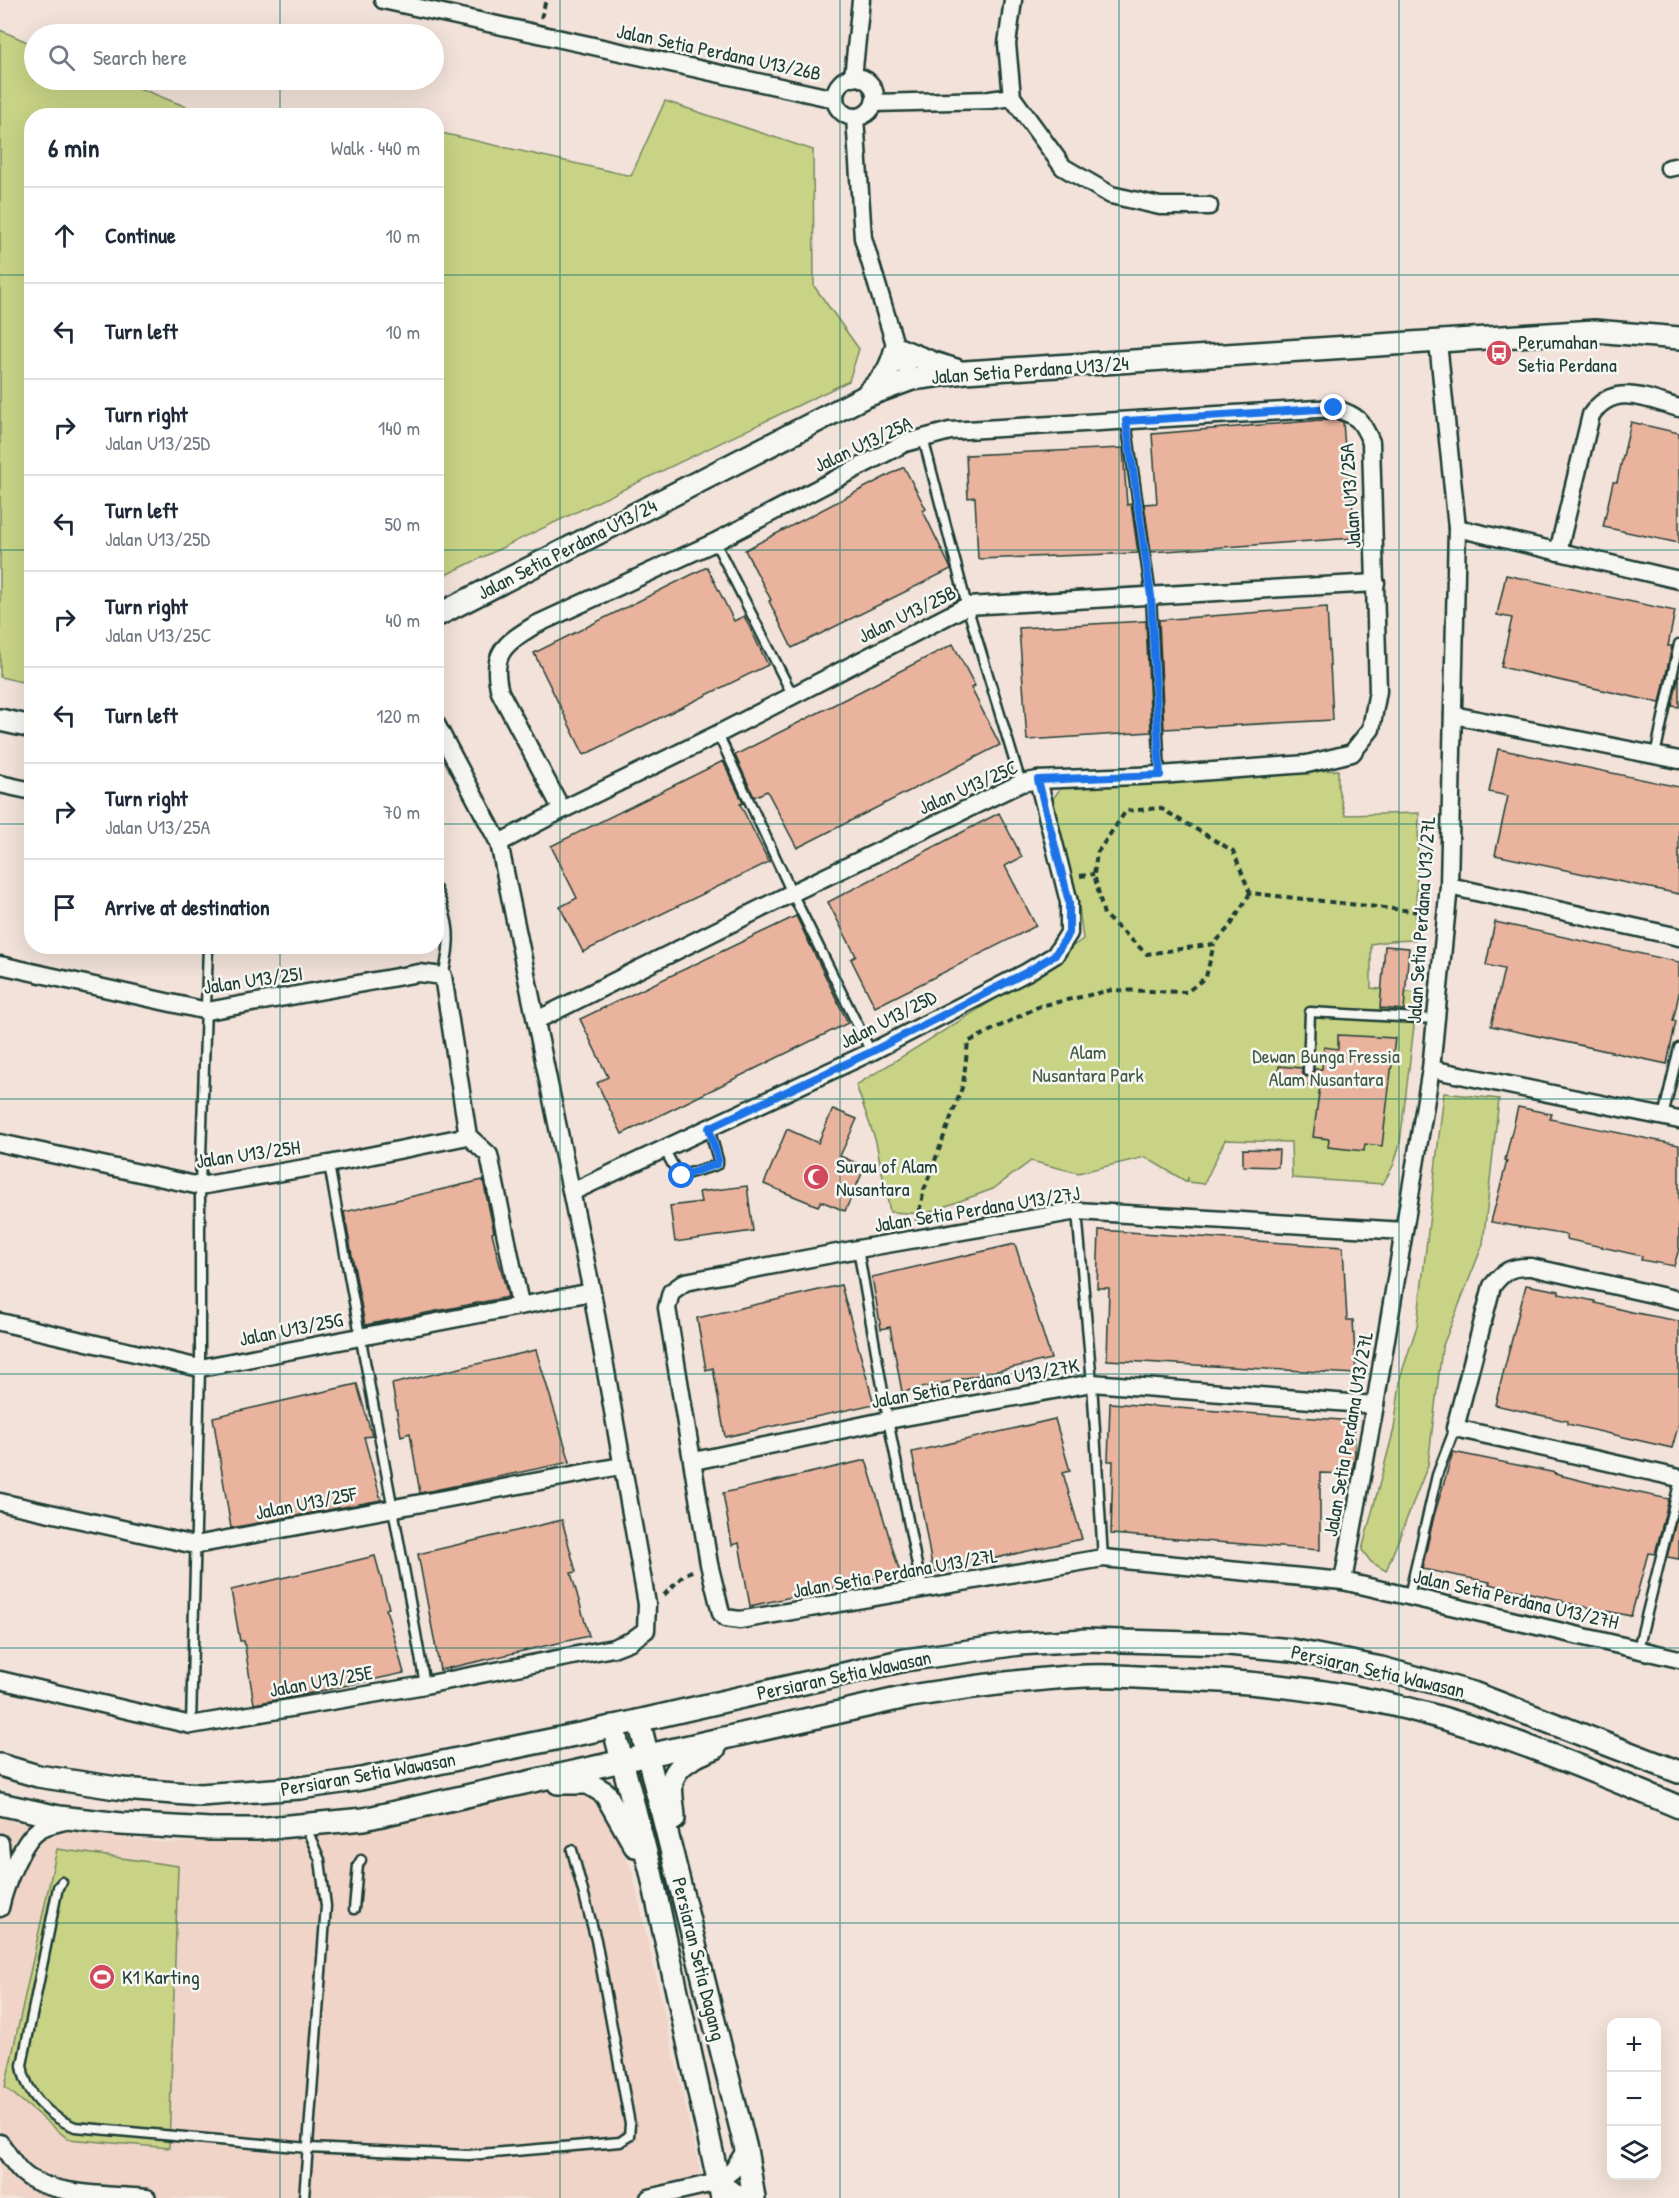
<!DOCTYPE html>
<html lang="en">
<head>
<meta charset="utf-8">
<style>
  body { margin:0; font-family:"Patrick Hand",sans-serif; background:#f6f6f7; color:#1f2937 }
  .controls { position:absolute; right:18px; bottom:18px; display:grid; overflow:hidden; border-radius:12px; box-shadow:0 6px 24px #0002 }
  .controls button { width:54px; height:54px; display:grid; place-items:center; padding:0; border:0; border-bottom:2px solid #e0e1e3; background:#fff; color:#1f2937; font:30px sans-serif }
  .stop { position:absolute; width:18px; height:18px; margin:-14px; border:4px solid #1a73e8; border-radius:50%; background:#fff }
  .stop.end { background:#1a73e8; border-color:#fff; box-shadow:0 2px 6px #0008 }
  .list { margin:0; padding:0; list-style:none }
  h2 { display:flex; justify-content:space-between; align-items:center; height:78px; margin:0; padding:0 24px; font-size:26px }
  h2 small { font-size:20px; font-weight:400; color:#747a83 }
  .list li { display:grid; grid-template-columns:39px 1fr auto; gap:18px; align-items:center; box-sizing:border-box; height:96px; padding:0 24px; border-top:2px solid #e0e1e3 }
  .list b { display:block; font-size:22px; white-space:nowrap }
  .list p { margin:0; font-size:20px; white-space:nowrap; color:#747a83 }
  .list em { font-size:20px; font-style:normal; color:#747a83 }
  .icon { flex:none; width:33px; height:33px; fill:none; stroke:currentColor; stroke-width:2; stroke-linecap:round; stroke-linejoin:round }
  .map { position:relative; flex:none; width:1679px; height:2198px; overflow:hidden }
  .search { position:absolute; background:#fff; box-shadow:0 6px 24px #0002; left:24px; top:24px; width:420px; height:66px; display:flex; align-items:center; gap:15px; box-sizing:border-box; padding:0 21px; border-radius:33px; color:#747a83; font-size:22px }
  .panel { position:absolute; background:#fff; box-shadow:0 6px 24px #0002; left:24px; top:108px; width:420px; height:846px; border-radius:24px }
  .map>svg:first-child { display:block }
</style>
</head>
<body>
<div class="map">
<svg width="1679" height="2198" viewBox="0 0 1679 2198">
  <rect width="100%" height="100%" fill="#f2e2d9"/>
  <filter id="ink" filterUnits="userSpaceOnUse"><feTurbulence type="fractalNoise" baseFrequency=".0167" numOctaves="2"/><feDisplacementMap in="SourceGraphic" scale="12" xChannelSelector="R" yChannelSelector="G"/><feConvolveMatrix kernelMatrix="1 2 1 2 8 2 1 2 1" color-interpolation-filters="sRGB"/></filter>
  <g filter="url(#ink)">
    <polygon fill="#efd4c7" points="549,1791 587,1793 598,1799 632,1871 706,2198 0,2198 0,1817 21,1823 163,1843 287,1839 368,1831 495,1801"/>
    <g fill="#c8d386" stroke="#74885d" stroke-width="1.5">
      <polygon points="0,30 34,45 34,80 119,80 207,115 32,116 31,684 0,677"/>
      <polygon points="665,101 813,150 814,286 859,349 849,381 437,579 437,132 631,176"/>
      <polygon points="1338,770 1338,788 1345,815 1419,813 1415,940 1390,941 1371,944 1371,988 1418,993 1400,1143 1394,1164 1383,1184 1292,1178 1291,1142 1225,1140 1204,1184 1188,1182 1188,1177 1187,1182 1145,1157 1078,1173 1031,1161 993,1189 924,1214 890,1212 876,1142 856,1085 1029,978 1083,939 1079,907 1059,832 1045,810 1062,786 1123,786 1187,780 1213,780 1253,773"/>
      <polygon points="1444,1093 1499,1099 1483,1244 1442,1348 1428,1465 1386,1571 1371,1562 1362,1550 1394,1429 1401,1375 1417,1326"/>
      <polygon points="57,1849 178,1866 169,2148 68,2139 5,2087"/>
    </g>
    <g fill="#e9b39e" stroke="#1f3d34" stroke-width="1.5">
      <polygon points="1335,419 1343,422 1348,488 1351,488 1355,538 1151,552 1144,504 1157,503 1152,434"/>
      <polygon points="1631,422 1679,433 1679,543 1603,527 1613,482 1617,482"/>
      <polygon points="1123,448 1127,505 1131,504 1138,553 978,559 975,497 968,498 966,455"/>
      <polygon points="904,467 926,509 923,511 951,569 792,648 769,601 771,600 745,550"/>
      <polygon points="707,567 734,621 744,616 768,665 584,755 534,653"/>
      <polygon points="1506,575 1675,611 1668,646 1672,646 1660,703 1501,667 1512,618 1497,615"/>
      <polygon points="1327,607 1333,720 1164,729 1159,620"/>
      <polygon points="1146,621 1151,732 1027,740 1019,628"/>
      <polygon points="953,644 975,686 971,688 1000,745 797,848 767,791 754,797 735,755"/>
      <polygon points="1679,674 1679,707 1672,706"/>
      <polygon points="1498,749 1679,787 1679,894 1495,855 1508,796 1489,792"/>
      <polygon points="723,761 743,803 740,804 769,862 583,952 560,907 577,898 551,846"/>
      <polygon points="999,813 1022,857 1005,866 1036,926 875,1007 851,959 856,956 828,902"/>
      <polygon points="796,916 848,1023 622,1134 597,1083 608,1077 580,1019"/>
      <polygon points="1495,922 1679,962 1679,994 1673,1021 1676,1021 1667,1064 1491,1026 1504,969 1486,965"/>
      <polygon points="1385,946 1409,948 1404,1010 1380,1008"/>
      <polygon points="1338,1035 1395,1038 1382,1146 1365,1144 1364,1151 1328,1147 1329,1139 1313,1137 1320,1086 1278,1083 1279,1066 1302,1068 1303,1074 1307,1077 1313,1075 1314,1069 1322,1069 1324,1047 1338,1049"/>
      <polygon points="1518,1107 1552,1114 1550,1119 1679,1145 1679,1249 1674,1266 1641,1260 1642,1256 1566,1239 1567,1235 1491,1222 1507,1161 1505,1160"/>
      <polygon points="833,1109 857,1119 840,1156 865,1167 845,1211 821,1201 818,1206 764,1184 787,1129 818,1143"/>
      <polygon points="1243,1149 1279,1150 1278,1167 1243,1166"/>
      <polygon points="483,1180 494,1232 492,1233 508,1297 365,1325 344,1212"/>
      <polygon points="747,1186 753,1231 675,1242 670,1206 701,1202 699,1192"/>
      <polygon points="1099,1230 1343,1247 1347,1320 1353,1320 1356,1374 1107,1360 1109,1288 1097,1288"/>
      <polygon points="1015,1244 1051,1359 902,1392 890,1327 881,1329 872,1277"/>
      <polygon points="841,1285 874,1404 725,1437 713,1368 706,1370 697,1318"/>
      <polygon points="1526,1285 1559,1291 1559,1294 1595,1301 1595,1303 1631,1312 1679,1321 1679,1423 1672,1448 1567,1424 1567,1421 1495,1405"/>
      <polygon points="536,1350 570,1462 420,1493 410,1433 401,1436 392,1384"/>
      <polygon points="357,1384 372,1436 364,1437 381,1500 231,1528 213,1417"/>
      <polygon points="1110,1403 1354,1421 1355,1454 1352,1474 1320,1473 1320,1550 1111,1534 1113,1461 1108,1461"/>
      <polygon points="1055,1419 1070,1471 1063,1473 1082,1539 933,1572 912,1452"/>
      <polygon points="1453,1452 1556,1473 1555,1474 1591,1483 1669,1499 1655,1554 1648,1553 1631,1616 1562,1602 1562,1600 1489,1584 1490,1582 1422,1569 1434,1516"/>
      <polygon points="866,1460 900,1573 750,1606 739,1543 732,1545 723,1493"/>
      <polygon points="1679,1510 1679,1559 1667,1557"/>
      <polygon points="562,1520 576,1572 571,1573 589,1636 440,1670 418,1554"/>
      <polygon points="375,1556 389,1608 386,1609 404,1673 302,1695 254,1704 244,1641 240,1641 231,1590"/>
    </g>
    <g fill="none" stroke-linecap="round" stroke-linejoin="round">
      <g stroke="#1f3d34" stroke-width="13">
        <g id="service">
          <polyline points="1126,421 1151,596 1160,775"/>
          <polyline points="923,438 967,606 1021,783"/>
          <polyline points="715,542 793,696"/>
          <polyline points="718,734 792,893 871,1052"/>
          <polyline points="1655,755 1679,644"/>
          <path d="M436 889C451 923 452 940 443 976"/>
          <polyline points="1308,1071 1310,1012 1436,1019"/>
          <polyline points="1663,1117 1679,1048"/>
          <polyline points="664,1149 679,1176 714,1166 718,1164 718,1160 709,1128"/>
          <path d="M329 1164C359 1338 395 1511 425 1685"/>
          <polyline points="1077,1211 1092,1383 1103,1558"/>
          <polyline points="858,1249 888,1420 922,1590"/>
          <polyline points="1409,1596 1437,1475 1455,1428"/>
          <polyline points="1638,1649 1679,1484"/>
          <polyline points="191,1725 200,1368 200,1186 208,946"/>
          <path d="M62 1882 58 1887 22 2065C25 2093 49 2117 75 2127L308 2148 469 2155 620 2142 629 2136 630 2124 596 1940 572 1850"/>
          <polyline points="354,1909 358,1865 361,1860"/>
          <polyline points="304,2198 326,1906 320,1860 305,1825"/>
        </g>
      </g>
      <g stroke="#1f3d34" stroke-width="21">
        <g id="minor">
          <polyline points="383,0 835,99"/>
          <polyline points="1013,0 1007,44 1012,97 1063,167 1111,195 1160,206 1209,206"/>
          <circle cx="855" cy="97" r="20"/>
          <polyline points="853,78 861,0"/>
          <polyline points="874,103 990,100 1012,97"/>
          <polyline points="855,117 863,238 896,348 912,379"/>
          <polyline points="1669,168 1679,166"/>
          <polyline points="1457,528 1679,580"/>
          <path d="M1558 552 1591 415C1613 381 1647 399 1679 408"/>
          <polyline points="1453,715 1679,760"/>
          <polyline points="0,784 32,791"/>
          <polyline points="499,843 562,810 718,734 967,606 1376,583"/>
          <polyline points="1449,886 1679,937"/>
          <polyline points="0,965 207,1011 419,973 443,976 468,1136 489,1155 520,1304"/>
          <path d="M537 1020 792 893 1021 783 1038 780 1160 775 1307 764 1352 753 1371 729 1378 691 1371 442C1361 419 1358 416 1334 408L950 431 905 443 715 542 535 625C504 644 490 654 500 692L562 810"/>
          <polyline points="1431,1069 1679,1120"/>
          <polyline points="0,1143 200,1186 329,1164 468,1136"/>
          <polyline points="572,1192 871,1052 1027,972 1055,955 1069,933 1069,902 1038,780"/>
          <polyline points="1404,1231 1077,1211 858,1249 685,1282 671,1292 667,1308 709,1564 721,1613 725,1618 740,1620 1103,1558 1343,1581 1375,1405 1431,1069 1449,886 1457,528 1438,342"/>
          <path d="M1679 1300 1531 1267C1511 1266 1504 1271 1492 1286L1455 1428 1679 1478"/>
          <polyline points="0,1322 200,1368 592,1292"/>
          <polyline points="694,1461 888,1420 1092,1383 1375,1405"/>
          <polyline points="0,1502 195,1545 621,1466"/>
          <polyline points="1343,1581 1679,1659"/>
          <polyline points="0,1680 191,1725 425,1685 613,1648 631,1641 646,1630 647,1604 592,1292 499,843 436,724"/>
          <polyline points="0,1843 4,1887"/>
          <path d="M0 1908C4 1889 21 1843 37 1831 46 1824 59 1823 69 1820"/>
          <path d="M0 2143C7 2152 14 2165 23 2173 48 2196 114 2195 147 2198"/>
          <polyline points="718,2182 747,2198"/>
          <polyline points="649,2198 718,2182 733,2170 746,2149"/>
        </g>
      </g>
      <g stroke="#1f3d34" stroke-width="26">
        <g id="tertiary">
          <path d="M868 393C885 377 890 371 896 348L933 363 956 370"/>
          <polyline points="436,616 866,396 912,379 965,372 1594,331 1679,338"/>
          <polyline points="0,720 32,727"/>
          <polyline points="639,1721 746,2149 754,2198"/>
          <polyline points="613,1726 651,1872 722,2198"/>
          <polyline points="0,1765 38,1776 123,1789 200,1795 300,1788 356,1780 589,1732 905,1660 1019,1644 1086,1640 1228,1644 1291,1650 1381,1668 1473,1693 1679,1772"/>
          <polyline points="558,1783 588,1783 605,1793 635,1846"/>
          <path d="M0 1804 59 1817 121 1824 210 1829H257L364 1819 911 1696C969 1687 1027 1679 1086 1676 1110 1675 1135 1677 1159 1678 1234 1680 1301 1686 1375 1701 1480 1723 1580 1766 1679 1807"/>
          <path d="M674 1819C674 1808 670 1793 672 1782 676 1763 699 1754 715 1748"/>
        </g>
      </g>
      <g stroke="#1f3d34" stroke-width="4" stroke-dasharray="6 4.5" stroke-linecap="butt">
        <polyline points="541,18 546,0"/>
        <polyline points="1080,876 1094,874"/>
        <polyline points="1250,893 1231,925 1214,944 1147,954 1104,915 1094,874 1097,853 1126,811 1160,808 1233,851 1250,893 1430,913"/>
        <polyline points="917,1221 924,1190 963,1085 968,1042 1040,1006 1112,990 1187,992 1206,977 1214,944"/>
        <polyline points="664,1595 685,1574 694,1570"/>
      </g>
      <use href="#service" stroke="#f6f6f2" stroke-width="8"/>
      <use href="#minor" stroke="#f6f6f2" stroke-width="16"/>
      <use href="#tertiary" stroke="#f6f6f2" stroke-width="21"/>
    </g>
  </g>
  <g fill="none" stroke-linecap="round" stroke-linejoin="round" filter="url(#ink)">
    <polyline stroke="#1a73e8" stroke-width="8" points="682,1176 717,1164 718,1160 709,1128 871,1052 1027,972 1055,955 1069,933 1069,902 1038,780 1160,775 1151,596 1126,421 1334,408"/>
  </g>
  <path fill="none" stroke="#0f766e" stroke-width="1.5" stroke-opacity="0.55" d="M280 0V34M560 0V2198M840 0V2198M1119 0V2198M1399 0V2198M280 80V116M0 275H32M436 275H1679M0 550H32M436 550H1679M0 824H32M436 824H1679M280 946V2198M0 1099H1679M0 1374H1679M0 1648H1679M0 1923H1679"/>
  <defs>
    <g id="bus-disc" transform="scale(1.35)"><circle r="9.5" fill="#d1495b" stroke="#f6f6f2"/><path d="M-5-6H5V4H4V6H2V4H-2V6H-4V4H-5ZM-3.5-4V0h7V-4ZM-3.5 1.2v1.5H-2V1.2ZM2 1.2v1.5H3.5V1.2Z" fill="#fff"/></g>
    <g id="mosque-disc" transform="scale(1.35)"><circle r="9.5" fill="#d1495b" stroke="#f6f6f2"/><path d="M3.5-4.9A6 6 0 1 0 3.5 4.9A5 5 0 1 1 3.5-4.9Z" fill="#fff"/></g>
    <g id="stadium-disc" transform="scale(1.35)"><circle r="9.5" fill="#d1495b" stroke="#f6f6f2"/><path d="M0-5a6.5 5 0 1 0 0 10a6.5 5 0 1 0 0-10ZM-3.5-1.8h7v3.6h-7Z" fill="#fff"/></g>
  </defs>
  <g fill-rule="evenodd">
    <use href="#bus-disc" x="1499" y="353"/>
    <use href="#mosque-disc" x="816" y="1177"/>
    <use href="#stadium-disc" x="102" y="1977"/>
  </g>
  <g text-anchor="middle" stroke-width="5" stroke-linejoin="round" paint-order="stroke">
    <g font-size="20" fill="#1f3d34" stroke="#f6f6f2">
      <text transform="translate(719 52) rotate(12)" y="7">Jalan Setia Perdana U13/26B</text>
      <text transform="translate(1030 370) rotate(-4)" y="7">Jalan Setia Perdana U13/24</text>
      <text transform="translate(863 444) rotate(-25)" y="7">Jalan U13/25A</text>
      <text transform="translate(1350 496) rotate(-94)" y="7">Jalan U13/25A</text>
      <text transform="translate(567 549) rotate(-27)" y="7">Jalan Setia Perdana U13/24</text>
      <text transform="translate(907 614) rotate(-26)" y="7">Jalan U13/25B</text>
      <text transform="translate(968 787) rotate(-24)" y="7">Jalan U13/25C</text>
      <text transform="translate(1421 920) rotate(-86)" y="7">Jalan Setia Perdana U13/27L</text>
      <text transform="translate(253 980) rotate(-8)" y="7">Jalan U13/25I</text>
      <text transform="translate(888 1019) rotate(-27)" y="7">Jalan U13/25D</text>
      <text transform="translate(248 1154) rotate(-8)" y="7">Jalan U13/25H</text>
      <text transform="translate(977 1209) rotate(-9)" y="7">Jalan Setia Perdana U13/27J</text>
      <text transform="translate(291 1329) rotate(-11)" y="7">Jalan U13/25G</text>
      <text transform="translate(975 1383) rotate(-10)" y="7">Jalan Setia Perdana U13/27K</text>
      <text transform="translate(1348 1434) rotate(-80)" y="7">Jalan Setia Perdana U13/27L</text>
      <text transform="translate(306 1503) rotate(-11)" y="7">Jalan U13/25F</text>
      <text transform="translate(895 1573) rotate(-10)" y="7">Jalan Setia Perdana U13/27L</text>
      <text transform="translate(1516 1599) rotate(13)" y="7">Jalan Setia Perdana U13/27H</text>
      <text transform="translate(1378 1671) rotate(13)" y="7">Persiaran Setia Wawasan</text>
      <text transform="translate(844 1675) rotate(-12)" y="7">Persiaran Setia Wawasan</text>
      <text transform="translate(321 1681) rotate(-10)" y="7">Jalan U13/25E</text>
      <text transform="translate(368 1774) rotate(-10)" y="7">Persiaran Setia Wawasan</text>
      <text transform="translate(699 1959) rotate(76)" y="7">Persiaran Setia Dagang</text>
    </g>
    <g font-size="20" fill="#1f3d34" stroke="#f6f6f2" text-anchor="start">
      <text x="1518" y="349">Perumahan<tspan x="1518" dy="23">Setia Perdana</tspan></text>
      <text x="836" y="1173">Surau of Alam<tspan x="836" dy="23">Nusantara</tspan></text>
      <text x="122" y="1984">K1 Karting</text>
    </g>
    <g font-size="20" fill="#415b44" stroke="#f6f6f2">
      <text x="1088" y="1059">Alam<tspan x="1088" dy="23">Nusantara Park</tspan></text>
      <text x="1326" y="1063">Dewan Bunga Fressia<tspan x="1326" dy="23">Alam Nusantara</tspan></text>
    </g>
  </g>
</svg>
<div class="controls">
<button>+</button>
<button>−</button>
<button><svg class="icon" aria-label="layers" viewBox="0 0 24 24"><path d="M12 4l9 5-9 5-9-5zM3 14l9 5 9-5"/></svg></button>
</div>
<div class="stop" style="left:682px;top:1176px"></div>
<div class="stop end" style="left:1334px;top:408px"></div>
<div class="search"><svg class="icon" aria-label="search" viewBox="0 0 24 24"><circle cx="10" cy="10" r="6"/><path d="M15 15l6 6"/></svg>Search here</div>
<section class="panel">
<h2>6 min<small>Walk · 440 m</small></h2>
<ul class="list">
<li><svg class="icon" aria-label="ahead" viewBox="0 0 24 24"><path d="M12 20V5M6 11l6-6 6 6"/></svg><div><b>Continue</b></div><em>10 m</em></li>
<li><svg class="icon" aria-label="left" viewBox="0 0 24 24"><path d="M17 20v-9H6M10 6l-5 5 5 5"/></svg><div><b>Turn left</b></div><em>10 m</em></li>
<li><svg class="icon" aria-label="right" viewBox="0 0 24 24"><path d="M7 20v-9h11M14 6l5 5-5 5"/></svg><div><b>Turn right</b><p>Jalan U13/25D</p></div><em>140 m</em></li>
<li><svg class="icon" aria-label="left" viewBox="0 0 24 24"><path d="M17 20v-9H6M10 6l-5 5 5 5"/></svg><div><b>Turn left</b><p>Jalan U13/25D</p></div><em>50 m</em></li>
<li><svg class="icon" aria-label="right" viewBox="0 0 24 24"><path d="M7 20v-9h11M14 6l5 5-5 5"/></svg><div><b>Turn right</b><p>Jalan U13/25C</p></div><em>40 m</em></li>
<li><svg class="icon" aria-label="left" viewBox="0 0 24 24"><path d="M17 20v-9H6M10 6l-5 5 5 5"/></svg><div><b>Turn left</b></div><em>120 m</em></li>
<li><svg class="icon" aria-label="right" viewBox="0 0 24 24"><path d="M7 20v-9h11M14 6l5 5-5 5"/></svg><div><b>Turn right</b><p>Jalan U13/25A</p></div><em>70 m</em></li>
<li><svg class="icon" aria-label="arrive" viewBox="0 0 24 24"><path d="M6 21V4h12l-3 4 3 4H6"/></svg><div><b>Arrive at destination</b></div></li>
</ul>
</section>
</div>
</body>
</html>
